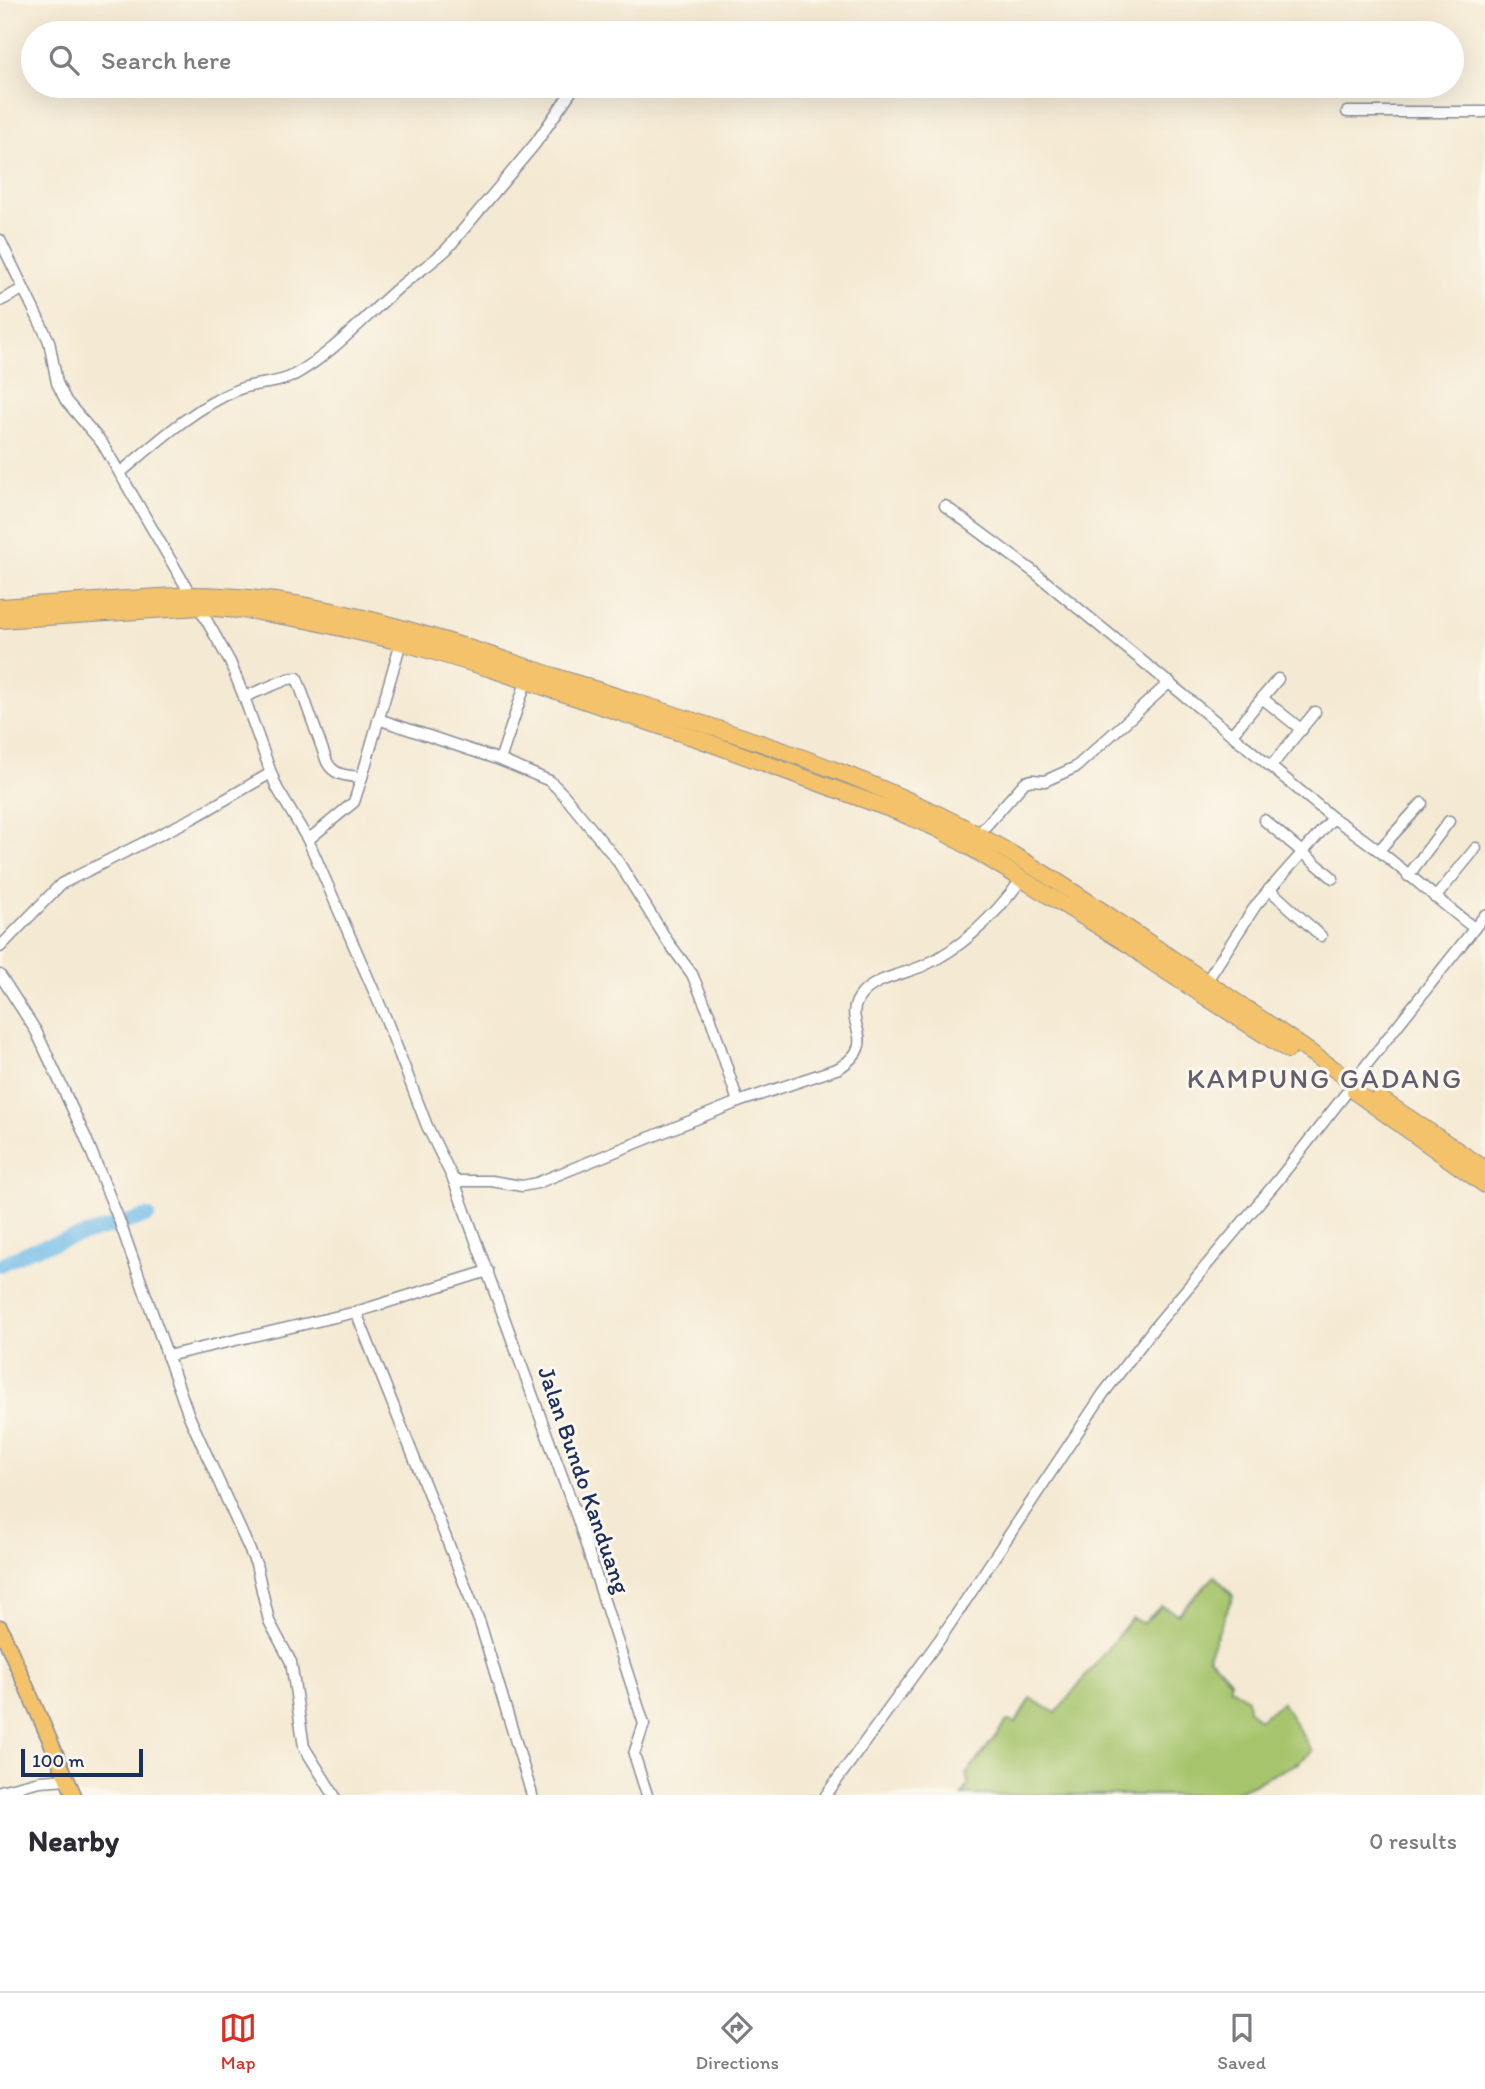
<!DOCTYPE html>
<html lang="en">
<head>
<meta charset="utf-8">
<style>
  body { margin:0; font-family:Itim,sans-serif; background:#f7f7f7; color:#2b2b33 }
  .scale { position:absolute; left:21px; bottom:18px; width:122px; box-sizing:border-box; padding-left:7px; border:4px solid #1b2f5e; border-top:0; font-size:19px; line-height:24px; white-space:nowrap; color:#1b2f5e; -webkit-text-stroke:5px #fbf7ec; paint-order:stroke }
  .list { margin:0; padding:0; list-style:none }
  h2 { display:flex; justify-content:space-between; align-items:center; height:91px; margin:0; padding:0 28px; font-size:30px }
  h2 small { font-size:23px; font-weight:400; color:#7c7c81 }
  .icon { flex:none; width:38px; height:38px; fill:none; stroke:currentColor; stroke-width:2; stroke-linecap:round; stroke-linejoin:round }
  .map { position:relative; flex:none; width:1485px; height:1795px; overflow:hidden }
  .search { position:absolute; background:#fff; box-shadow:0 7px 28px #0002; left:21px; right:21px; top:21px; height:77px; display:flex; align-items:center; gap:18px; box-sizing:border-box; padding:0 24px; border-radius:38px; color:#7c7c81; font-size:26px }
  .sheet { height:196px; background:#fff }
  nav { display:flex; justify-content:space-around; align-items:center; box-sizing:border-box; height:98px; border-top:2px solid #e1e1e2; background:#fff; font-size:19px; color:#7c7c81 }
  nav a { display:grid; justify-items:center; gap:4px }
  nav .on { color:#d93025 }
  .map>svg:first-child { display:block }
</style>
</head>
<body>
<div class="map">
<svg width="1485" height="1795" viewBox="0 0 1485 1795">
  <rect width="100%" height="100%" fill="#fbf7ec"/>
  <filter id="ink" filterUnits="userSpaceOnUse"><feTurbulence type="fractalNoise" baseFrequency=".0143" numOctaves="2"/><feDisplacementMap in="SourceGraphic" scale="14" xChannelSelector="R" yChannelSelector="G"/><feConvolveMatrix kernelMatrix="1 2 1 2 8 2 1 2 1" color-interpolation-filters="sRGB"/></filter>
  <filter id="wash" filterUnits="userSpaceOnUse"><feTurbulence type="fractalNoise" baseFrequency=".00686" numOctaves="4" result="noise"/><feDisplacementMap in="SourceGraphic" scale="28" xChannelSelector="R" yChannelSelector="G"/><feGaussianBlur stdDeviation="1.57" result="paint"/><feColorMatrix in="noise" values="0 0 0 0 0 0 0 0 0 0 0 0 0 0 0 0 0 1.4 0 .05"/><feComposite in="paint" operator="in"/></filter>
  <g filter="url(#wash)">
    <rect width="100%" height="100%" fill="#f4e9d2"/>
    <polygon fill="#a6c46c" stroke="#607a65" stroke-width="2" points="1215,1576 1233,1596 1208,1656 1230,1680 1230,1687 1247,1699 1248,1709 1259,1720 1282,1702 1312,1751 1298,1763 1230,1795 962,1795 969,1784 966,1775 1007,1721 1016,1723 1030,1698 1056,1713 1132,1618 1143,1624 1161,1606 1178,1614"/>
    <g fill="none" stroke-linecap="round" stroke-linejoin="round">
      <polyline stroke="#6fbbe8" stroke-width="14" points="0,1265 31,1250 148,1216"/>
    </g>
  </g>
  <g filter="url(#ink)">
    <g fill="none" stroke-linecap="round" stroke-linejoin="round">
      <g stroke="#888c98" stroke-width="13">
        <g id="minor">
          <polyline points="1347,112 1485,112"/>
          <polyline points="0,240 49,341 57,383 66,401 102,443 191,595"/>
          <polyline points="0,301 23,289"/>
          <path d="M120 473C157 442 192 409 237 390 255 382 277 385 294 375 332 354 364 318 397 289 413 275 431 264 447 249L535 144 575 86"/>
          <path d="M945 506 1034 572 1333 818C1383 850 1427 892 1474 928"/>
          <path d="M199 607 230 662 244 697 288 679 297 678 327 762C334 776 348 776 362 777L401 642"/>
          <polyline points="1262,698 1302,730"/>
          <polyline points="378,719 500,760 550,781 563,794 617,860 668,942 692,974 710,1016 738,1102"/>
          <polyline points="1232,734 1278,679"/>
          <polyline points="500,760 526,682"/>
          <polyline points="1272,765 1315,712"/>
          <polyline points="271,773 277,788 308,840 386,1019 427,1126 454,1181 577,1517 644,1724 634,1754 647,1795"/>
          <polyline points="1264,820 1333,878"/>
          <polyline points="975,838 1025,782 1032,780 1045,781 1076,767 1170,682"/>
          <polyline points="308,840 354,802 362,777"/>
          <polyline points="1380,849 1422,803"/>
          <polyline points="1408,876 1449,821"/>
          <polyline points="1269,889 1321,936"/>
          <polyline points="1435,898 1476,848"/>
          <polyline points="0,947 61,884 195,817 271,773 244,697"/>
          <polyline points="0,975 36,1031 85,1136 119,1220 189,1416 256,1564 269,1621 291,1662 304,1747 334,1795"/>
          <polyline points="1206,982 1256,905 1333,818"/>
          <polyline points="1356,1078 1485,915"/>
          <path d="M454 1181H491L522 1186 537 1183 738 1102 839 1068C884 1039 837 1023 862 994 877 977 906 974 925 965 963 947 996 914 1021 880"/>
          <polyline points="356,1312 480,1623 532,1795"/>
          <polyline points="167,1356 356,1312 488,1271"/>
          <polyline points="0,1791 40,1781 68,1779"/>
          <polyline points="826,1795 940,1639 1103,1394 1154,1328 1278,1180 1347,1092"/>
        </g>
      </g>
      <g stroke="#888c98" stroke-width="17">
        <polyline id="major" points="0,1627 74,1795"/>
      </g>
      <g stroke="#888c98" stroke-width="18">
        <g id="highway">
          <path d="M0 607 191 595C318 595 438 638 557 677 685 719 818 756 940 815 1034 861 1119 923 1205 981 1253 1013 1300 1045 1347 1078"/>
          <polyline points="0,620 199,607 253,611 307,620 401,642 491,669 704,741 898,812 938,829 968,846 1131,946 1150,961 1288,1050"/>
          <polyline points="1355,1092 1485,1185"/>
          <polyline points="1379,1098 1485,1169"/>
        </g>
      </g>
      <use href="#minor" stroke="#fff" stroke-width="10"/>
      <use href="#major" stroke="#f3c26a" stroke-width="14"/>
      <use href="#highway" stroke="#f3c26a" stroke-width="16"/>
    </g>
  </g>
  <g text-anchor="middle" stroke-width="6" stroke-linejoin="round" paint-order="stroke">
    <g font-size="24" fill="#1b2f5e" stroke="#fbf7ec">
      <text transform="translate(584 1480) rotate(71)" y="8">Jalan Bundo Kanduang</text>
    </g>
    <g font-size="28" letter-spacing="2" fill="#625e70" stroke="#fbf7ec">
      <text x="1325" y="1088">KAMPUNG GADANG</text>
    </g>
  </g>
</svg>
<div class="scale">100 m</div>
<div class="search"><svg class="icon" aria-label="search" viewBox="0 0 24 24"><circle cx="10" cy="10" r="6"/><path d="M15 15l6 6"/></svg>Search here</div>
</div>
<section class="sheet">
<h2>Nearby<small>0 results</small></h2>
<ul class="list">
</ul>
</section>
<nav>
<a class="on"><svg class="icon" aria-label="map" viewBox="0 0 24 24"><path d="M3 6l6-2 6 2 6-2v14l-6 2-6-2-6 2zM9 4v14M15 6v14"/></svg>Map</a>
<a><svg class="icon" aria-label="directions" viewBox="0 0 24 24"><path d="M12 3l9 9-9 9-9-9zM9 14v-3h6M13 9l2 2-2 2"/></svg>Directions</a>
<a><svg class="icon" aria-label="saved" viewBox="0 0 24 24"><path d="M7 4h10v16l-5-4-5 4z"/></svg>Saved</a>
</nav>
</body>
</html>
